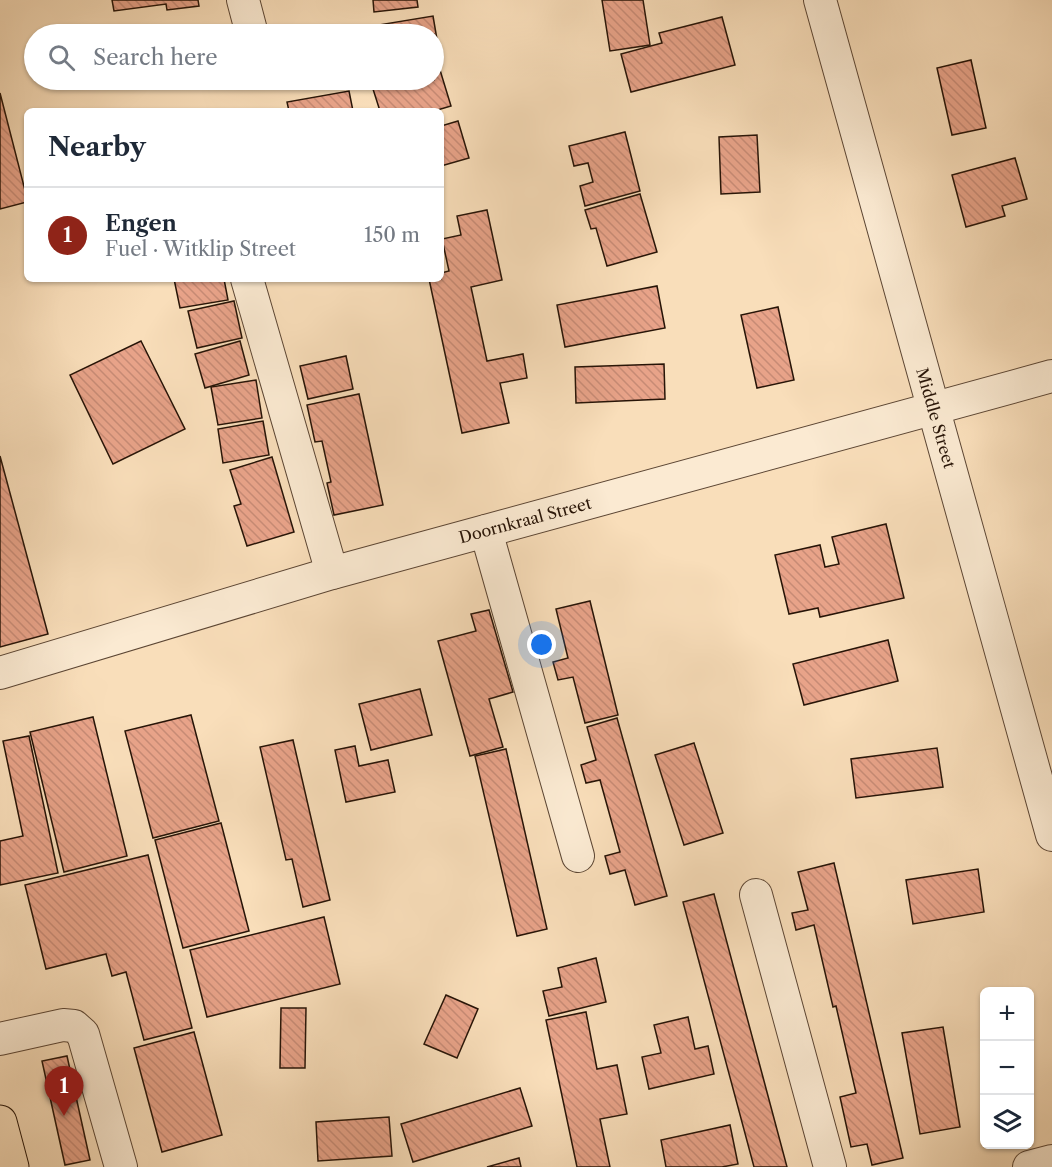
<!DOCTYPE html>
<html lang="en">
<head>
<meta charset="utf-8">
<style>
  body { margin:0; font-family:"Libre Caslon Text",serif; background:#f6f6f7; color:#1f2937 }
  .controls { position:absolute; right:18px; bottom:18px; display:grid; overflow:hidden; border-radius:9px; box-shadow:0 2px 4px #0004 }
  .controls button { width:54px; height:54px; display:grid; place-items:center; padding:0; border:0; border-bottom:2px solid #e0e1e3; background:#fff; color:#1f2937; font:30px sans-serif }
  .you { position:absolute; left:542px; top:645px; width:21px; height:21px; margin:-15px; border:4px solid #fff; border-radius:50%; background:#1a73e8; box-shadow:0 0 0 9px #1a73e833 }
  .badge { display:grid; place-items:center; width:39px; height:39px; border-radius:50%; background:#8f2418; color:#fff; font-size:20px; font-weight:700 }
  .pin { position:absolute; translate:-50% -50px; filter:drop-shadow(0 2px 3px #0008) }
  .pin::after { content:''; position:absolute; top:32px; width:21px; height:18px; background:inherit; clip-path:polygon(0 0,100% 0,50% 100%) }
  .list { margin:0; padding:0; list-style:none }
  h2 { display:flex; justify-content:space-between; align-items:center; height:78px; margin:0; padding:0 24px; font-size:26px }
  h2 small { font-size:20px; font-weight:400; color:#747a83 }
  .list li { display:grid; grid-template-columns:39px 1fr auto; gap:18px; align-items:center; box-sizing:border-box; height:96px; padding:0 24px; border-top:2px solid #e0e1e3 }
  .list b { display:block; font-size:22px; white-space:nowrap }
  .list p { margin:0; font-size:20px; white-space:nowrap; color:#747a83 }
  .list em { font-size:20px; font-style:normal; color:#747a83 }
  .icon { flex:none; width:33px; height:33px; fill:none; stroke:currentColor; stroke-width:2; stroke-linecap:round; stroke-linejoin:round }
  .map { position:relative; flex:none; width:1052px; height:1167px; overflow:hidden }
  .search { position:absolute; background:#fff; box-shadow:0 2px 4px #0004; left:24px; top:24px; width:420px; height:66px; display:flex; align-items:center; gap:15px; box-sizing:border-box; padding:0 21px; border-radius:33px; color:#747a83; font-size:22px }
  .panel { position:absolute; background:#fff; box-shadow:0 2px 4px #0004; left:24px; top:108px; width:420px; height:174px; border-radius:9px }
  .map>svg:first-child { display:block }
</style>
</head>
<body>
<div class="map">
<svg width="1052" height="1167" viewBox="0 0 1052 1167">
  <defs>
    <pattern id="building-back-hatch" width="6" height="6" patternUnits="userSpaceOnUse" patternTransform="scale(1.5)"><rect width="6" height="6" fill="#e8a389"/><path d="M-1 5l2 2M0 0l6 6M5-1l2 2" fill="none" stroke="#c78b75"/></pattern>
  </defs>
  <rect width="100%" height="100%" fill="#f9deba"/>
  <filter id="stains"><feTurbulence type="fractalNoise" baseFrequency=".00333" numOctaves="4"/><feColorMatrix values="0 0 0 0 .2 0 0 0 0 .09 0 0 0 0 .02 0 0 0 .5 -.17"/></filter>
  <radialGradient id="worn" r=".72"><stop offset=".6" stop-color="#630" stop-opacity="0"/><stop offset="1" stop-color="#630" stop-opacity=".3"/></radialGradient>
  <g fill="url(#building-back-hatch)" stroke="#271407" stroke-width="1.5">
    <polygon points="112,0 198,0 199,6 167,10 166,4 114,11"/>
    <polygon points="373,0 417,0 418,7 374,12"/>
    <polygon points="602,0 643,0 650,45 610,51"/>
    <polygon points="433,16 440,57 434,58 434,34 361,34 360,28"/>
    <polygon points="722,17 735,65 631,92 621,54 662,43 659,33"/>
    <polygon points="971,60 986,128 952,135 937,68"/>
    <polygon points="440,70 451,106 434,111 380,111 373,89 406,80 434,80 434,71"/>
    <polygon points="349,91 353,111 289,111 287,102"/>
    <polygon points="0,93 27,198 27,202 0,209"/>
    <polygon points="458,121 469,158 441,166 441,126"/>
    <polygon points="625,132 640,191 585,206 580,186 593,182 588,163 574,166 569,146"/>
    <polygon points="757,135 760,192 721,194 719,137"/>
    <polygon points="1015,158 1027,199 1002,206 1005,216 966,227 952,175"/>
    <polygon points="640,194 657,252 607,266 596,228 591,229 585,210"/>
    <polygon points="487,210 502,280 471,287 487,361 523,354 527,378 500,383 509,423 462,433 429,279 441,279 441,273 449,271 442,239 461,235 457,216"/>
    <polygon points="174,279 224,279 228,300 180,308"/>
    <polygon points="657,286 665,328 565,347 557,305"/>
    <polygon points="234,301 242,338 197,348 188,311"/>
    <polygon points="778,307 794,380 757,388 741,315"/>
    <polygon points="141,341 185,429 113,464 70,375"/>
    <polygon points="240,341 249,375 205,388 195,354"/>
    <polygon points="346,356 353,389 308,399 300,366"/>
    <polygon points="664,364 665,399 576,403 575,367"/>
    <polygon points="256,380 262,418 218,425 211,387"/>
    <polygon points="359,394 383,505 334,515 327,483 331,482 322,441 315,442 307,405"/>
    <polygon points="263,421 269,455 223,463 218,429"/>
    <polygon points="0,456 48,634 0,647"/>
    <polygon points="272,457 294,532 247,546 234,506 241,504 230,470"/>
    <polygon points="886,524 904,598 820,617 818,608 789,614 775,555 820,545 825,567 839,564 832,537"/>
    <polygon points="590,601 618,715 585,723 573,677 558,680 553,662 568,658 556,609"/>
    <polygon points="489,610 513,692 489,699 503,747 470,756 438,641 476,631 471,614"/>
    <polygon points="888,640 898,681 804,705 793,664"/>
    <polygon points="420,689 432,735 371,750 359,704"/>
    <polygon points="191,715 219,821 153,838 125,731"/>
    <polygon points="93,717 127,856 64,872 30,732"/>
    <polygon points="617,718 667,896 635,905 625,870 610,874 605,856 620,852 600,780 586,783 581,765 596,760 587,727"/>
    <polygon points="29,736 58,873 0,885 0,841 23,836 3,741"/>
    <polygon points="293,740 330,900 303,907 292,859 286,860 260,747"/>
    <polygon points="694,743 723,833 684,845 655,755"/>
    <polygon points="355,746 359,766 388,760 395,792 346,802 335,750"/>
    <polygon points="937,748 943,787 856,798 851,759"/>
    <polygon points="506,749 547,929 517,936 475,756"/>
    <polygon points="221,823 249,931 183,948 155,840"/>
    <polygon points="148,855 192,1028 144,1040 126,972 112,976 106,954 46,969 25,885"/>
    <polygon points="834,863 903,1158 872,1165 867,1144 851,1147 840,1097 856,1093 836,1006 833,1007 814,925 796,930 792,913 808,910 798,872"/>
    <polygon points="978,869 984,912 913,924 906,880"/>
    <polygon points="714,894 787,1167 754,1167 683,902"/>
    <polygon points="324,917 340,984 207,1017 190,950"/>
    <polygon points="596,958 606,1002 549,1016 543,991 562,987 558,968"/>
    <polygon points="446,995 478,1009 457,1058 424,1044"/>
    <polygon points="281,1008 306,1008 305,1068 280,1068"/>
    <polygon points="586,1012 597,1069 617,1065 627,1114 600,1119 610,1167 577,1167 546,1020"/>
    <polygon points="688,1017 695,1049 708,1046 714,1074 649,1089 642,1057 661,1053 654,1025"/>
    <polygon points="943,1027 960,1127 920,1134 902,1033"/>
    <polygon points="194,1032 222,1135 162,1152 134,1048"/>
    <polygon points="67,1056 90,1160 65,1165 42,1061"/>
    <polygon points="520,1088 532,1126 413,1162 401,1124"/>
    <polygon points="389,1117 392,1156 318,1161 316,1122"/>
    <polygon points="730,1125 738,1164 722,1167 666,1167 661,1140"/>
    <polygon points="519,1158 521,1167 487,1167"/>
  </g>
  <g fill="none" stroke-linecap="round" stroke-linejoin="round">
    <g stroke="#5c4634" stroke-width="34">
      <g id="minor">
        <polyline points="243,0 252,34"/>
        <polyline points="820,0 1052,835"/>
        <polyline points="247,279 332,573"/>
        <polyline points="486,531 578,856"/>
        <polyline points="0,673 332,573 1052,376"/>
        <polyline points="756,895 830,1167"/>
        <polyline points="0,1039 63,1025 74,1026 83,1034 121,1167"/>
        <polyline points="1029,1167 1052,1161"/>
      </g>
    </g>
    <g stroke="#271407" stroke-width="35">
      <polyline id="major" points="0,1122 12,1167"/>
    </g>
    <use href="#minor" stroke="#fbead2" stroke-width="32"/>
    <use href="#major" stroke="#f9deba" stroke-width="33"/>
  </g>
  <g text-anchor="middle" stroke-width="4.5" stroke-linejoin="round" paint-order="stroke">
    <g font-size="16" fill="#271407" stroke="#fbead2">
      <text transform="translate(936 418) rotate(74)" y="6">Middle Street</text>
      <text transform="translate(525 520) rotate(-15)" y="6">Doornkraal Street</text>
    </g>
  </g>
  <rect width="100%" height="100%" filter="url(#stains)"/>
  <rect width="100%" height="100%" fill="url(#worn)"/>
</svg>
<div class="controls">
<button>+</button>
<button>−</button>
<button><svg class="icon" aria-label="layers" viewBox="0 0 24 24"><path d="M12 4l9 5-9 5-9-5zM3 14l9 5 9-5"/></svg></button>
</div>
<div class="you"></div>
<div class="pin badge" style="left:64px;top:1116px">1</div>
<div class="search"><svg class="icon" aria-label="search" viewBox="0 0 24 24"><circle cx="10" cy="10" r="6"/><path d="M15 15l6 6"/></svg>Search here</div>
<section class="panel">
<h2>Nearby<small></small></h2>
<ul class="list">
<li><span class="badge">1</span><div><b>Engen</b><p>Fuel · Witklip Street</p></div><em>150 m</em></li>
</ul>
</section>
</div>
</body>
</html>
